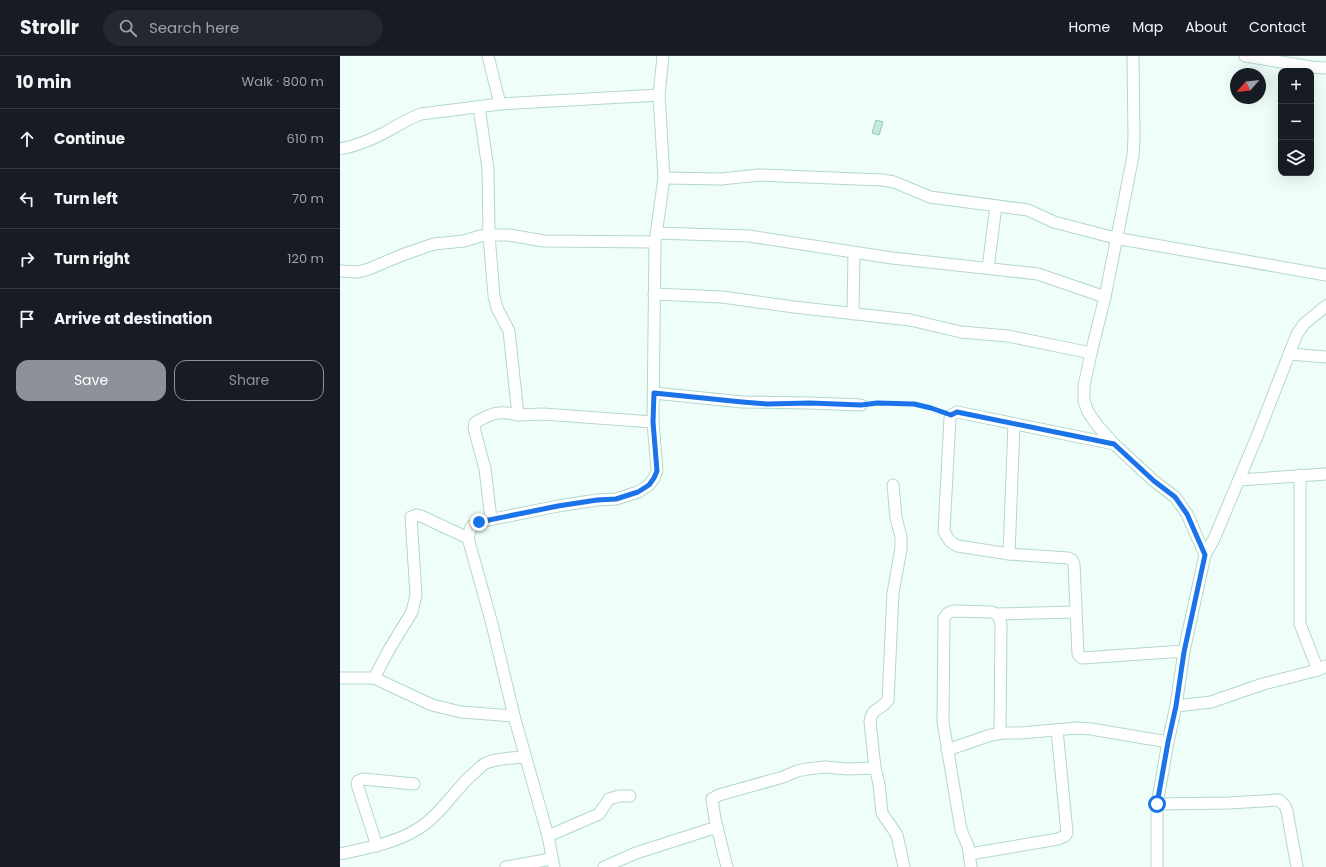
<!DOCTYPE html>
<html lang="en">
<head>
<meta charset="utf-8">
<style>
  body { margin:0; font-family:Poppins,sans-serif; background:#242831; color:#f1f3f6 }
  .controls { position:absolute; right:12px; top:12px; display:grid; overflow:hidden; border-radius:8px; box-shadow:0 4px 16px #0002 }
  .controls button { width:36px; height:36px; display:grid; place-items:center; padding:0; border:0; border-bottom:1px solid #363941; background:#171b24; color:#f1f3f6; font:20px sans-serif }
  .compass { position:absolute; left:890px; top:12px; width:36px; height:36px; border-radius:50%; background:#171b24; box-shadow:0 4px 16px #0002; rotate:242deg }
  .stop { position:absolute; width:12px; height:12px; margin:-9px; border:3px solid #1a73e8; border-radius:50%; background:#fff }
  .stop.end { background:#1a73e8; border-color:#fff; box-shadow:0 1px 4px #0008 }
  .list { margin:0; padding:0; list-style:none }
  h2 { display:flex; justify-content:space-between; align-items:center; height:52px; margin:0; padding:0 16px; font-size:17px }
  h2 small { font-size:13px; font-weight:400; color:#9ea1a6 }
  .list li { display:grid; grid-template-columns:26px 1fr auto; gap:12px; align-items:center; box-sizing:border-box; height:60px; padding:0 16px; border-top:1px solid #363941 }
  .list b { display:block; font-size:15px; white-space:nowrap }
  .list em { font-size:13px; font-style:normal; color:#9ea1a6 }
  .actions { display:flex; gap:8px; padding:12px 16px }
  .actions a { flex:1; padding:9px 0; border:1px solid #8c9099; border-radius:12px; text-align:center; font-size:14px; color:#8c9099 }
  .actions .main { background:#8c9099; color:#fff }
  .icon { flex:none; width:22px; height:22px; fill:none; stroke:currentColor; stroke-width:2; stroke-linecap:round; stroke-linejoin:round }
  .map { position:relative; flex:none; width:986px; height:811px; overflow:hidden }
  header { display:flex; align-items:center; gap:24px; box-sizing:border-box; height:56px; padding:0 20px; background:#171b24; border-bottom:1px solid #363941 }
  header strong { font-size:19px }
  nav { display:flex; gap:22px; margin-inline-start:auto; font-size:14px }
  .search { width:280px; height:36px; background:#242831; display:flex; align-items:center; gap:10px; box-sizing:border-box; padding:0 14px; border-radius:22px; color:#9ea1a6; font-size:15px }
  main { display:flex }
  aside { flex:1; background:#171b24 }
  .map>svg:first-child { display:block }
</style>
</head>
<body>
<header>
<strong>Strollr</strong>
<div class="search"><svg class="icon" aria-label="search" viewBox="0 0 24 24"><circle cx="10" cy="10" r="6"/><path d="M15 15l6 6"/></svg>Search here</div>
<nav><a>Home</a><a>Map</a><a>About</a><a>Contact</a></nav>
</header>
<main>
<aside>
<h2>10 min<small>Walk · 800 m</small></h2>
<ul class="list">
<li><svg class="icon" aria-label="ahead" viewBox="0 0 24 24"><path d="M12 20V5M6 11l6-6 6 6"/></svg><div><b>Continue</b></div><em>610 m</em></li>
<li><svg class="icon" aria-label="left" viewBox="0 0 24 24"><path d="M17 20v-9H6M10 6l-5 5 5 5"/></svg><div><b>Turn left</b></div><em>70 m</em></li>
<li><svg class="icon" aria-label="right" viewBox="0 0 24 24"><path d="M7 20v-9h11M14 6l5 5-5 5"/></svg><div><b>Turn right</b></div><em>120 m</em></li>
<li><svg class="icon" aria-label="arrive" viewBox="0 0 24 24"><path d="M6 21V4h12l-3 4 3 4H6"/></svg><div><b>Arrive at destination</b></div></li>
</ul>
<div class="actions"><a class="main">Save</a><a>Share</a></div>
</aside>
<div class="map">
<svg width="986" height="811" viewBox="0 0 986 811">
  <rect width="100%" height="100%" fill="#effef9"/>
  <polygon fill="#c4eade" stroke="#9ac0b5" points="536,64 543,66 539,79 532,77"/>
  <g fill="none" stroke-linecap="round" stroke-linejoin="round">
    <g stroke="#b2d8cc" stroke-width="13">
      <g id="street">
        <polyline points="148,0 160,48"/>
        <polyline points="793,0 794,81 793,100 765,241 751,297 744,330 744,345 748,356 757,369 774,388 814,425 835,441 847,458 865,499 844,595 836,650 828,686 817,748 817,811"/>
        <polyline points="905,0 971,11 986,12"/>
        <polyline points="139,51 148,113 149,179 154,240 157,252 169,275 178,359 203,358 313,366"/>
        <path d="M0 93C15 90 31 84 44 77 57 70 67 63 81 58L160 48 319 39"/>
        <polyline points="324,122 381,123 419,119 542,124 554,126 590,141 688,154 714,166 775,182 986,219"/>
        <polyline points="316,177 409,180 552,202 698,218 765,241"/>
        <polyline points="648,212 656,150"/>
        <polyline points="0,215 18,216 29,213 62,199 94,188 124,185 140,180 153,179 169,179 204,185 315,186"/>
        <polyline points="314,238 382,241 454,251 570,264 621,276 668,280 751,297"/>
        <polyline points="513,258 514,197"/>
        <polyline points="949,298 986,301"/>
        <polyline points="314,337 402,346 470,347 521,349"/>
        <path d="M774 388 617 356 611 359 610 362 604 475C608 483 610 487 618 490L669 498 728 502 732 504 734 508 738 598 742 602 844 595"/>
        <polyline points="960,419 960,568 978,614"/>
        <polyline points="899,424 986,418"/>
        <path d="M553 429 556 462 561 481V493L553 537 548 644C541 655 532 650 530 666L535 712 539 728 542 757 557 779 564 811"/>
        <path d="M151 463 145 413 134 372 135 367C151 357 160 354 178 359"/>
        <polyline points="669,498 674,368"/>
        <polyline points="865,499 874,483 918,378 957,278 964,268 986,250"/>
        <polyline points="657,558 736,556"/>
        <polyline points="0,622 34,622 92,649 121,656 174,660"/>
        <polyline points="34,622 50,592 72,556 76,539 71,461 77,459 83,461 128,482"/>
        <polyline points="836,650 871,646 923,628 978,614 986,610"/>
        <polyline points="607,694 651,679 663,677 681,677 737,672 751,673 828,686"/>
        <polyline points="817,748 889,747 939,744 945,750 947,755 957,811"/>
        <polyline points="208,780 259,758 269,743 279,740 290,740"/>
        <polyline points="37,790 17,728 18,725 23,723 74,728"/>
        <path d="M0 798C27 792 57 787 81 771 102 757 115 733 134 717 138 714 141 709 146 707 158 702 172 702 185 701"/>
        <polyline points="630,798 718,783 725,780 727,777 717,674"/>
        <polyline points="166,811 211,803"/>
        <polyline points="214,811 208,780 174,660 152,568 128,482 131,471 139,466 218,450 257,444 276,443 298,436 309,429 314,422 317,415 313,366 315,186 324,122 319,39 323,0"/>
        <polyline points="264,811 296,797 377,771"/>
        <polyline points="387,811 375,763 372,743 379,739 443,721 457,715 467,713 485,711 508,713 535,712"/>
        <path d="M631 811 628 790 621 774 603 666 604 562 608 557 613 555 651 556C659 558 659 561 661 568L660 677"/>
      </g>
    </g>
    <polyline stroke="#a1b0ab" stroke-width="1.5" stroke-dasharray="1 3" stroke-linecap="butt" points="531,348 574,348 602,355"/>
    <use href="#street" stroke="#fff" stroke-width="11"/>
  </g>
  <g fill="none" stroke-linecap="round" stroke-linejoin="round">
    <polyline stroke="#1a73e8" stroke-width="5" points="139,466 218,450 257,444 276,443 298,436 309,429 314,422 317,415 313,366 314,337 402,346 427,348 470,347 521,349 537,347 574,348 591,352 611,359 617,356 774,388 814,425 835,441 847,458 865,499 844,596 836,650 828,686 817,748"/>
  </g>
</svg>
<div class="controls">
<button>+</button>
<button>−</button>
<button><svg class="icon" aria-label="layers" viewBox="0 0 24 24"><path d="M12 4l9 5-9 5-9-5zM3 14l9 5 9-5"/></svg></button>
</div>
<svg class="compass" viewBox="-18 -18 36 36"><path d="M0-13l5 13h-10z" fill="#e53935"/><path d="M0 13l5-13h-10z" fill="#9ea1a6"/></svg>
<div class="stop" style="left:817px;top:748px"></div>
<div class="stop end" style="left:139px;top:466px"></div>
</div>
</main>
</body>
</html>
